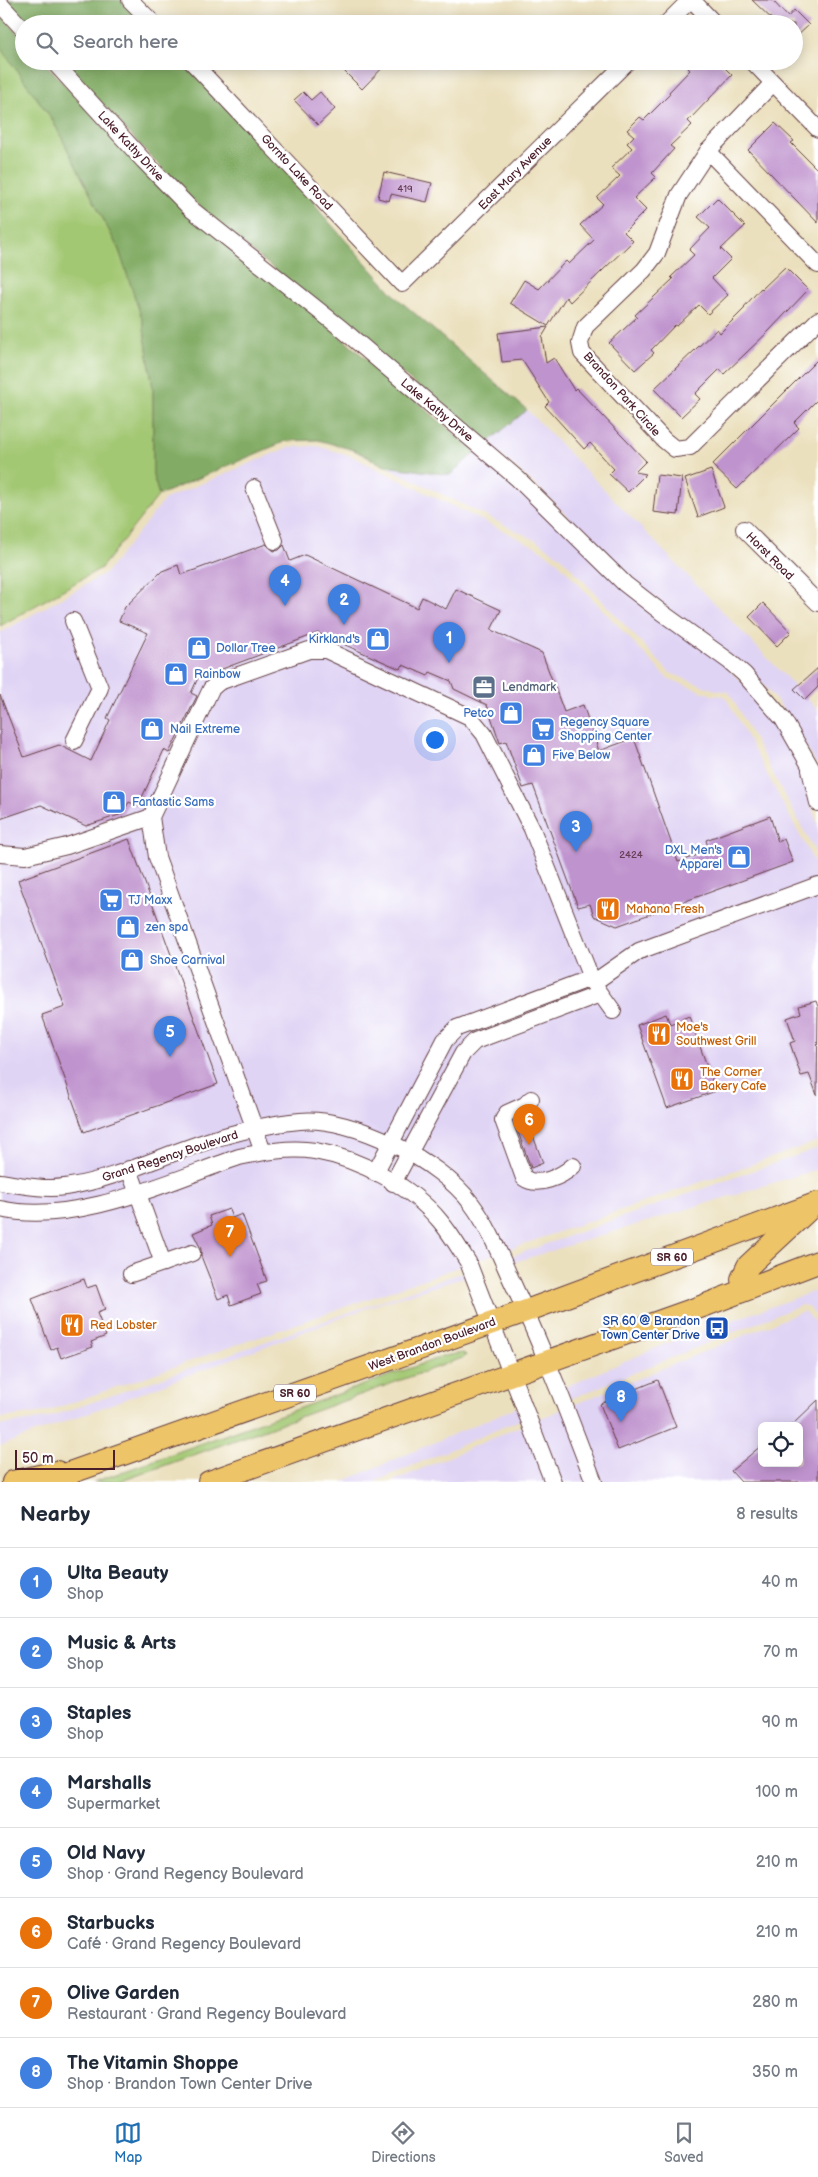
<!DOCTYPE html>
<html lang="en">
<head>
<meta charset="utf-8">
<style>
  body { margin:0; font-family:"Balsamiq Sans",sans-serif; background:#f6f6f7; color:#1f2937 }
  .controls { position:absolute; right:15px; bottom:15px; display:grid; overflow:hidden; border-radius:8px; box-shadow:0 2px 12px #0003 }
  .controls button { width:45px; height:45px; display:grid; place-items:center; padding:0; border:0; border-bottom:1px solid #e0e1e3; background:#fff; color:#1f2937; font:25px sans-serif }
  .scale { position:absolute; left:15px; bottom:12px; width:100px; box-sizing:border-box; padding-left:5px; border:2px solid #4a1f2b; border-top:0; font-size:14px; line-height:18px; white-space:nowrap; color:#4a1f2b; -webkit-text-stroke:4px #fff; paint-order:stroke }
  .you { position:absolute; left:434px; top:739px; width:18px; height:18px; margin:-12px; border:4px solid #fff; border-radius:50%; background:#1a73e8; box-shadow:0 0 0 8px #1a73e833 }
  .badge { display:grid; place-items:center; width:32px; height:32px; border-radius:50%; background:#1f6fb2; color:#fff; font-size:16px; font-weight:700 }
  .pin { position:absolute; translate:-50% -41px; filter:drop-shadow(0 1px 2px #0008) }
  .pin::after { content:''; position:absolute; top:26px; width:18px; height:15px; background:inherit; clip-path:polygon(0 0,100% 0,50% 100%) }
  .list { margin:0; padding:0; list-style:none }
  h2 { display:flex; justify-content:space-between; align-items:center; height:65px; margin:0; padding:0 20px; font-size:21px }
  h2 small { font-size:16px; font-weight:400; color:#747a83 }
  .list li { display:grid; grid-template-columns:32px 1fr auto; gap:15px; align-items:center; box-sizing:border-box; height:70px; padding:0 20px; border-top:1px solid #e0e1e3 }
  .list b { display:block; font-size:19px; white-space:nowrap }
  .list p { margin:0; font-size:16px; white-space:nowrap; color:#747a83 }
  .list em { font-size:16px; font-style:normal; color:#747a83 }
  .icon { flex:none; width:28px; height:28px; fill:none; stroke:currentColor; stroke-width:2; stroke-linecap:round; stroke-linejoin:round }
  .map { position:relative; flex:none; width:818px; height:1482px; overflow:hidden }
  .search { position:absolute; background:#fff; box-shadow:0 2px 12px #0003; left:15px; right:15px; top:15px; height:55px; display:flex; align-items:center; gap:12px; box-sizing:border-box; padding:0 18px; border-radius:28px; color:#747a83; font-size:19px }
  .sheet { height:625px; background:#fff }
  nav { display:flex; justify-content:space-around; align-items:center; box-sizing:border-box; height:70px; border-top:1px solid #e0e1e3; background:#fff; font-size:14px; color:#747a83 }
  nav a { display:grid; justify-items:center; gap:2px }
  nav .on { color:#1f6fb2 }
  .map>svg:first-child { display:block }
</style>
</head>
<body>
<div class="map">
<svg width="818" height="1482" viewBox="0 0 818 1482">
  <rect width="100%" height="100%" fill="#fff"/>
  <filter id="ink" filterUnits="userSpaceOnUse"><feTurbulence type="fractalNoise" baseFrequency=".02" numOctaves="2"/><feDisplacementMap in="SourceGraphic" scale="10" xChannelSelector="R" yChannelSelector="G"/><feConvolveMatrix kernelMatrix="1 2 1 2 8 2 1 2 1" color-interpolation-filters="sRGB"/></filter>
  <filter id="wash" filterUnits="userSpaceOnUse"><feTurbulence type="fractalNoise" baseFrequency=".0096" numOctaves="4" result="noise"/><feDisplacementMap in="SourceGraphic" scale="20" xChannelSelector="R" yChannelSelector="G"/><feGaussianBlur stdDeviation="1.12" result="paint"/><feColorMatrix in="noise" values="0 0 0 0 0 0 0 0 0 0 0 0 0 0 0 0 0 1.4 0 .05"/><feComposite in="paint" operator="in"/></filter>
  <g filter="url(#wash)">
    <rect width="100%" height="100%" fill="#ebe0bd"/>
    <g fill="#e0d4f4" fill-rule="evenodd">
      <polygon points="527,410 818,710 818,768 788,715 763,684 629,578 540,489 487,443"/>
      <polygon points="317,446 351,456 536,547 556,560 667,678 712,695 725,696 818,869 818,1141 45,1412 0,1418 0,633 106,573 165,499 289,447"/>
      <polygon points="476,452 725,666 753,693 777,722 803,770 809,799 818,825 818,857 729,692 712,689 670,673 560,556 539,542 385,466 450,475"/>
      <polygon points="818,1148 818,1169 512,1263 509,1257"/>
      <polygon points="464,1272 466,1277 378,1304 0,1446 0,1425 47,1418"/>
      <polygon points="818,1290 816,1300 818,1318 807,1306 801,1305 570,1399 565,1387 665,1344"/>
      <path d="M804 1311 818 1326V1482H391L509 1431ZM762 1426H799V1463H762Z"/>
      <polygon points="517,1407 522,1419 374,1482 342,1482"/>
    </g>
    <g fill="#a3c873" stroke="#76744f">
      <polygon points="0,47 52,119 119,250 143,322 153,388 153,475 159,495 101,568 0,626"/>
      <polygon points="463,1353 466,1355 465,1357 119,1482 94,1482 444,1356"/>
    </g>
    <g fill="#82ac65" stroke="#666648">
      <polygon points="6,0 121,0 144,24 28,24"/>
      <polygon points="0,14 24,40 24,61 43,61 139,166 476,452 450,475 385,466 354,450 318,440 286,441 159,495 153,475 153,388 143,322 119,250 52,119 0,47"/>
      <polygon points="62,61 182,61 310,196 320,212 398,299 527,410 487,443 230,233 184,192"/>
    </g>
    <g id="blocks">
      <g fill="#bf93ce">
        <polygon points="752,0 772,0 788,17 794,10 809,25 794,39 794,24 777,24"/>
        <polygon points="351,61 389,61 362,89 342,69"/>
        <polygon points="694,61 718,61 732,75 688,121 692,125 670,146 674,149 652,173 656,177 634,198 646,210 624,232 633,241 570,302 566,297 548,326 510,303 524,280 539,289 566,261 569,264 594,240 580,225 603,204 597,198 620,176 611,168 632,148 627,143 634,136 627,130 640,117 644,120 670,94 669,92 690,70 688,68"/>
        <polygon points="303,92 311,100 320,92 335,109 318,125 294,100"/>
        <polygon points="775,123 794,141 791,143 818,170 818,223 748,150"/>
        <polygon points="384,172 432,183 427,202 391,194 389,201 378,198"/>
        <polygon points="717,198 745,226 721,249 731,259 712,278 728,295 708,314 699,305 677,326 675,325 651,350 654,353 635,370 609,343 637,317 635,315 673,279 671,277 694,255 689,250 710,228 698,217"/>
        <polygon points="785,267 808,290 769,331 724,374 720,369 695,394 700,399 681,417 654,389 717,329 720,333 745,308 744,307 761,288 762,289"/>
        <polygon points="548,327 542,337 546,363 554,358 574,390 576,388 646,461 635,472 646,474 628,492 609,474 614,469 590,443 584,449 545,406 549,402 522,360 502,362 498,333"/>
        <polygon points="818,359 818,399 794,423 799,428 737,489 712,465"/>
        <polygon points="711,470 724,507 698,517 685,479"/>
        <polygon points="657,475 682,478 678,515 653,512"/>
        <polygon points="266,544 274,551 279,550 284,545 290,561 305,555 417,608 422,597 446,609 456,589 501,610 491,630 542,653 564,712 583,705 599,751 634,738 678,862 709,851 706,840 770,816 778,842 784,839 793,862 617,926 594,916 590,904 578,907 533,785 523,788 506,741 500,743 487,705 454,689 451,681 430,672 428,676 403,665 400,669 318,633 198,678 191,693 197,696 169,753 164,750 138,806 129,802 122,814 86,826 41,805 0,819 0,695 24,757 59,745 91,761 110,720 107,718 148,633 119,621 125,607 162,571 178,565 181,575"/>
        <polygon points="763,603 791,632 777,646 749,617"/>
        <polygon points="818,668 818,687 805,700 794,689"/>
        <polygon points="129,839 218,1084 84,1132 42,1015 65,1007 18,880"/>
        <polygon points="816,1001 818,1007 817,1095 809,1074 801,1076 790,1043 795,1041 787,1018 801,1013 799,1006"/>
        <polygon points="666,1014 670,1024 689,1016 716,1091 667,1108 637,1025"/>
        <polygon points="528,1122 543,1163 531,1168 516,1126"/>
        <polygon points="229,1209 232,1218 242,1214 267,1281 257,1284 261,1294 231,1305 228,1295 218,1299 201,1256 201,1249 193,1233 212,1225 209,1216"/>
        <polygon points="84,1279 87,1288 96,1285 105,1310 97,1313 106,1336 91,1342 93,1347 61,1358 57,1347 51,1350 32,1299"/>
        <polygon points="658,1380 676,1427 618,1450 600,1404"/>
        <polygon points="818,1400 818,1482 741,1482 731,1471 762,1445 762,1463 799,1463 799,1426 791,1426"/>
      </g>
    </g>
  </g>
  <g filter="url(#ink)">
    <use href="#blocks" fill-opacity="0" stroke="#623c41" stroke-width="1"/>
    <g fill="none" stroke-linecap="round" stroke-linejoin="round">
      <g stroke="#623c41" stroke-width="18">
        <g id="minor">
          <polyline points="130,0 154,24"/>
          <polyline points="692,0 715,24"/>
          <polyline points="0,4 24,30"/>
          <polyline points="666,24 690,0"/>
          <polyline points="53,61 144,161 191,209 342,329 518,479 625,584 661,612 729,661 744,674 783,719 818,780"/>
          <polyline points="191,61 402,284 628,61"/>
          <polyline points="752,61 818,129"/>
          <polyline points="773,83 708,151 679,195 657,253 644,270 585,327 580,343 582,353 664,440 675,449 690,447 818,320"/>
          <polyline points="708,151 818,265"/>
          <polyline points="254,488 275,541"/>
          <polyline points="744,529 818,603"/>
          <polyline points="73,621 100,688 74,741"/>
          <polyline points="810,770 818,803"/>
          <polyline points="0,854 25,856 67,846 151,817"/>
          <polyline points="593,983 639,951 818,885"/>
          <path d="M531 1099 525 1105 507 1113 503 1120 524 1178C538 1188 562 1176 573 1166"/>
          <polyline points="263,1152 157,857 151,817 211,689 219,682 309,650 326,650 470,717 484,734 532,829 593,983 613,1011"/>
          <polyline points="129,1169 163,1263"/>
          <polyline points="375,1173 445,1040 457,1028 591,978"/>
          <path d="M0 1182C21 1185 43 1190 65 1187 121 1179 173 1149 228 1135 250 1129 276 1123 300 1121 353 1116 440 1161 471 1203 490 1228 501 1258 514 1286 544 1350 569 1416 594 1482"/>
          <polyline points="393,1183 463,1053 475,1041 600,994"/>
          <path d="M0 1209C76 1226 167 1182 239 1157 263 1152 290 1147 315 1151 360 1159 411 1186 440 1221 451 1234 459 1248 468 1262L553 1482"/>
          <polyline points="131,1274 192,1253"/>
        </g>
      </g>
      <g stroke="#623c41" stroke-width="24">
        <g id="highway">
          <polyline points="744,1290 742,1279 748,1266 807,1211"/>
          <polyline points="13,1482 57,1472"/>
          <polyline points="44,1482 526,1311 818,1203"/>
          <polyline points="209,1482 703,1306 818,1262"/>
        </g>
      </g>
      <use href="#minor" stroke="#fff" stroke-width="16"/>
      <use href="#highway" stroke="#eec469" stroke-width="22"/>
    </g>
  </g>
  <defs>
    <g id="shop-square" transform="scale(1.25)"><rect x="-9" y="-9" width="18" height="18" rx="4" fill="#3f7fe0" stroke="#fff"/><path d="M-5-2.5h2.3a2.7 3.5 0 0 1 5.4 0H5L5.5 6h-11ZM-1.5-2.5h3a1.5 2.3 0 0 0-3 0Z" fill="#fff"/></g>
    <g id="office-square" transform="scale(1.25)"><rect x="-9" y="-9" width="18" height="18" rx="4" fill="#5c6f8a" stroke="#fff"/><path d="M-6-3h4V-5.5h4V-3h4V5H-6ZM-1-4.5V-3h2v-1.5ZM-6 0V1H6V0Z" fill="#fff"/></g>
    <g id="supermarket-square" transform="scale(1.25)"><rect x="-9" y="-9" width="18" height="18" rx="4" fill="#3f7fe0" stroke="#fff"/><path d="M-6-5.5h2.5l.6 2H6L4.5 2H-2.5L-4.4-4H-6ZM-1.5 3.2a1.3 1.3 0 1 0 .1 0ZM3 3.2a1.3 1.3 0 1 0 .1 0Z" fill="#fff"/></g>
    <g id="restaurant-square" transform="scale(1.25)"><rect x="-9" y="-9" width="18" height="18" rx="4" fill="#e8710a" stroke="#fff"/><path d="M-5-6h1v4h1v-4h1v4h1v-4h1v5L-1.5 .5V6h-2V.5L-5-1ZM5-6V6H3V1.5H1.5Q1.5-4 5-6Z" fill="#fff"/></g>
    <g id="bus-square" transform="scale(1.25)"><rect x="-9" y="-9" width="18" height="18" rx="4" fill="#1a4fb4" stroke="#fff"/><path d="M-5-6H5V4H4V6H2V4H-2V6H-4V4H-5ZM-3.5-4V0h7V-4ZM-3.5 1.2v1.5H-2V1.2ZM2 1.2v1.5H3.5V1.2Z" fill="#fff"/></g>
  </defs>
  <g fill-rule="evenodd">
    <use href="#shop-square" x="378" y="639"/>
    <use href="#shop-square" x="199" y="648"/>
    <use href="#shop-square" x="176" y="674"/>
    <use href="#office-square" x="484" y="687"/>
    <use href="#shop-square" x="511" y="713"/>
    <use href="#shop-square" x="152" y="729"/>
    <use href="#supermarket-square" x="543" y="729"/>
    <use href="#shop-square" x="534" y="755"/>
    <use href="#shop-square" x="114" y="802"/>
    <use href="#shop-square" x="739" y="857"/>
    <use href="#supermarket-square" x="111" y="900"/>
    <use href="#restaurant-square" x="608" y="909"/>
    <use href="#shop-square" x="128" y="927"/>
    <use href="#shop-square" x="132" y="960"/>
    <use href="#restaurant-square" x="659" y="1034"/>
    <use href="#restaurant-square" x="682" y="1079"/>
    <use href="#restaurant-square" x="72" y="1325"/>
    <use href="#bus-square" x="717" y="1328"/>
  </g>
  <g text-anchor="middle" stroke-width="4.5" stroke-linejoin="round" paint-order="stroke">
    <g font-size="10" fill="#673c54">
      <text x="405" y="192">419</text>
      <text x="631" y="858">2424</text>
    </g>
    <g fill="#fff" stroke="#80626b" stroke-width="1">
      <rect x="651" y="1248.5" width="42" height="17" rx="4"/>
      <rect x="274" y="1384.5" width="42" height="17" rx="4"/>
    </g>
    <g font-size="11" font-weight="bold" fill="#4a1f2b">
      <text x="672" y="1261">SR 60</text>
      <text x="295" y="1397">SR 60</text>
    </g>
    <g font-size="12" fill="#4a1f2b" stroke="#fff">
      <text transform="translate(131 146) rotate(47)" y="4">Lake Kathy Drive</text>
      <text transform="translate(297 172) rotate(47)" y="4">Gornto Lake Road</text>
      <text transform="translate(515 173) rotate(-45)" y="4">East Mary Avenue</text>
      <text transform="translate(622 394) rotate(48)" y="4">Brandon Park Circle</text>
      <text transform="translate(437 410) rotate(40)" y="4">Lake Kathy Drive</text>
      <text transform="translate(770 556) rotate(45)" y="4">Horst Road</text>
      <text transform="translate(170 1156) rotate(-18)" y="4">Grand Regency Boulevard</text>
      <text transform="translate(432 1344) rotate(-20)" y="4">West Brandon Boulevard</text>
    </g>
    <g font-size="12" fill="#366cbe" stroke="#fff" text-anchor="start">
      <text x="360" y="643" text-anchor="end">Kirkland's</text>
      <text x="216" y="652">Dollar Tree</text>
      <text x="194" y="678">Rainbow</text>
      <text x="494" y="717" text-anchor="end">Petco</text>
      <text x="560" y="726">Regency Square<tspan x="560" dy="14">Shopping Center</tspan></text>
      <text x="170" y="733">Nail Extreme</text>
      <text x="552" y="759">Five Below</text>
      <text x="132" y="806">Fantastic Sams</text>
      <text x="722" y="854" text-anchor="end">DXL Men's<tspan x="722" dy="14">Apparel</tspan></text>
      <text x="128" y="904">TJ Maxx</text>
      <text x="146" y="931">zen spa</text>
      <text x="150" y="964">Shoe Carnival</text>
    </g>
    <g font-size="12" fill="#4e5e75" stroke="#fff" text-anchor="start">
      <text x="502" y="691">Lendmark</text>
    </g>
    <g font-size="12" fill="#c56008" stroke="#fff" text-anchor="start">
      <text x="626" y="913">Mahana Fresh</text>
      <text x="676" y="1031">Moe's<tspan x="676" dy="14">Southwest Grill</tspan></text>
      <text x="700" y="1076">The Corner<tspan x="700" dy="14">Bakery Cafe</tspan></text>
      <text x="90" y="1329">Red Lobster</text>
    </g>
    <g font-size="12" fill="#164399" stroke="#fff" text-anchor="end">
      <text x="700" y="1325">SR 60 @ Brandon<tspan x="700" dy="14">Town Center Drive</tspan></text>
    </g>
  </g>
</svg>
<div class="controls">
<button><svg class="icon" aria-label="locate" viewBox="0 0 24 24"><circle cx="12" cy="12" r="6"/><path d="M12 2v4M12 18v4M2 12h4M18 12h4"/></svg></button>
</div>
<div class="scale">50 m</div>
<div class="you"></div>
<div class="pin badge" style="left:449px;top:663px;background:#3f7fe0">1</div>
<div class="pin badge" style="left:344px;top:625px;background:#3f7fe0">2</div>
<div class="pin badge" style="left:576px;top:852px;background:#3f7fe0">3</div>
<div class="pin badge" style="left:285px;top:606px;background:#3f7fe0">4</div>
<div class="pin badge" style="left:170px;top:1057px;background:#3f7fe0">5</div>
<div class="pin badge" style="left:529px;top:1145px;background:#e8710a">6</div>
<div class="pin badge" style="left:230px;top:1257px;background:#e8710a">7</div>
<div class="pin badge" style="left:621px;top:1422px;background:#3f7fe0">8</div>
<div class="search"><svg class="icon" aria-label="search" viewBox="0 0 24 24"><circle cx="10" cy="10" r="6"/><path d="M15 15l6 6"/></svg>Search here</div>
</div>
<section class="sheet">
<h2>Nearby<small>8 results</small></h2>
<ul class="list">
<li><span class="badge" style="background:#3f7fe0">1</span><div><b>Ulta Beauty</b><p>Shop</p></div><em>40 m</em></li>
<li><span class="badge" style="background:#3f7fe0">2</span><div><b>Music &amp; Arts</b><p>Shop</p></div><em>70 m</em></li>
<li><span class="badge" style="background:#3f7fe0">3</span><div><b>Staples</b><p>Shop</p></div><em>90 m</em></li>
<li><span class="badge" style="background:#3f7fe0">4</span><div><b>Marshalls</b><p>Supermarket</p></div><em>100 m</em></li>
<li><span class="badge" style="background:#3f7fe0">5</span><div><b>Old Navy</b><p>Shop · Grand Regency Boulevard</p></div><em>210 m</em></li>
<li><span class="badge" style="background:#e8710a">6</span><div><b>Starbucks</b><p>Café · Grand Regency Boulevard</p></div><em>210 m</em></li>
<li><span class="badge" style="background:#e8710a">7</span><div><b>Olive Garden</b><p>Restaurant · Grand Regency Boulevard</p></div><em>280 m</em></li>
<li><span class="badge" style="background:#3f7fe0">8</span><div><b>The Vitamin Shoppe</b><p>Shop · Brandon Town Center Drive</p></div><em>350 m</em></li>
</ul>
</section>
<nav>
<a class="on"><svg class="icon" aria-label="map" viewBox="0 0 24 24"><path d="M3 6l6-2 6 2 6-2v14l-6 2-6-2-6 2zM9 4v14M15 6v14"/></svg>Map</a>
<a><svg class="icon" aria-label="directions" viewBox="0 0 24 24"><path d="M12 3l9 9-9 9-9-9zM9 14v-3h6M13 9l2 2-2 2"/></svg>Directions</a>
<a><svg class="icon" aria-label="saved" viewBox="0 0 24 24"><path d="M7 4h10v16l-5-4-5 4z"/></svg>Saved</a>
</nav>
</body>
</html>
